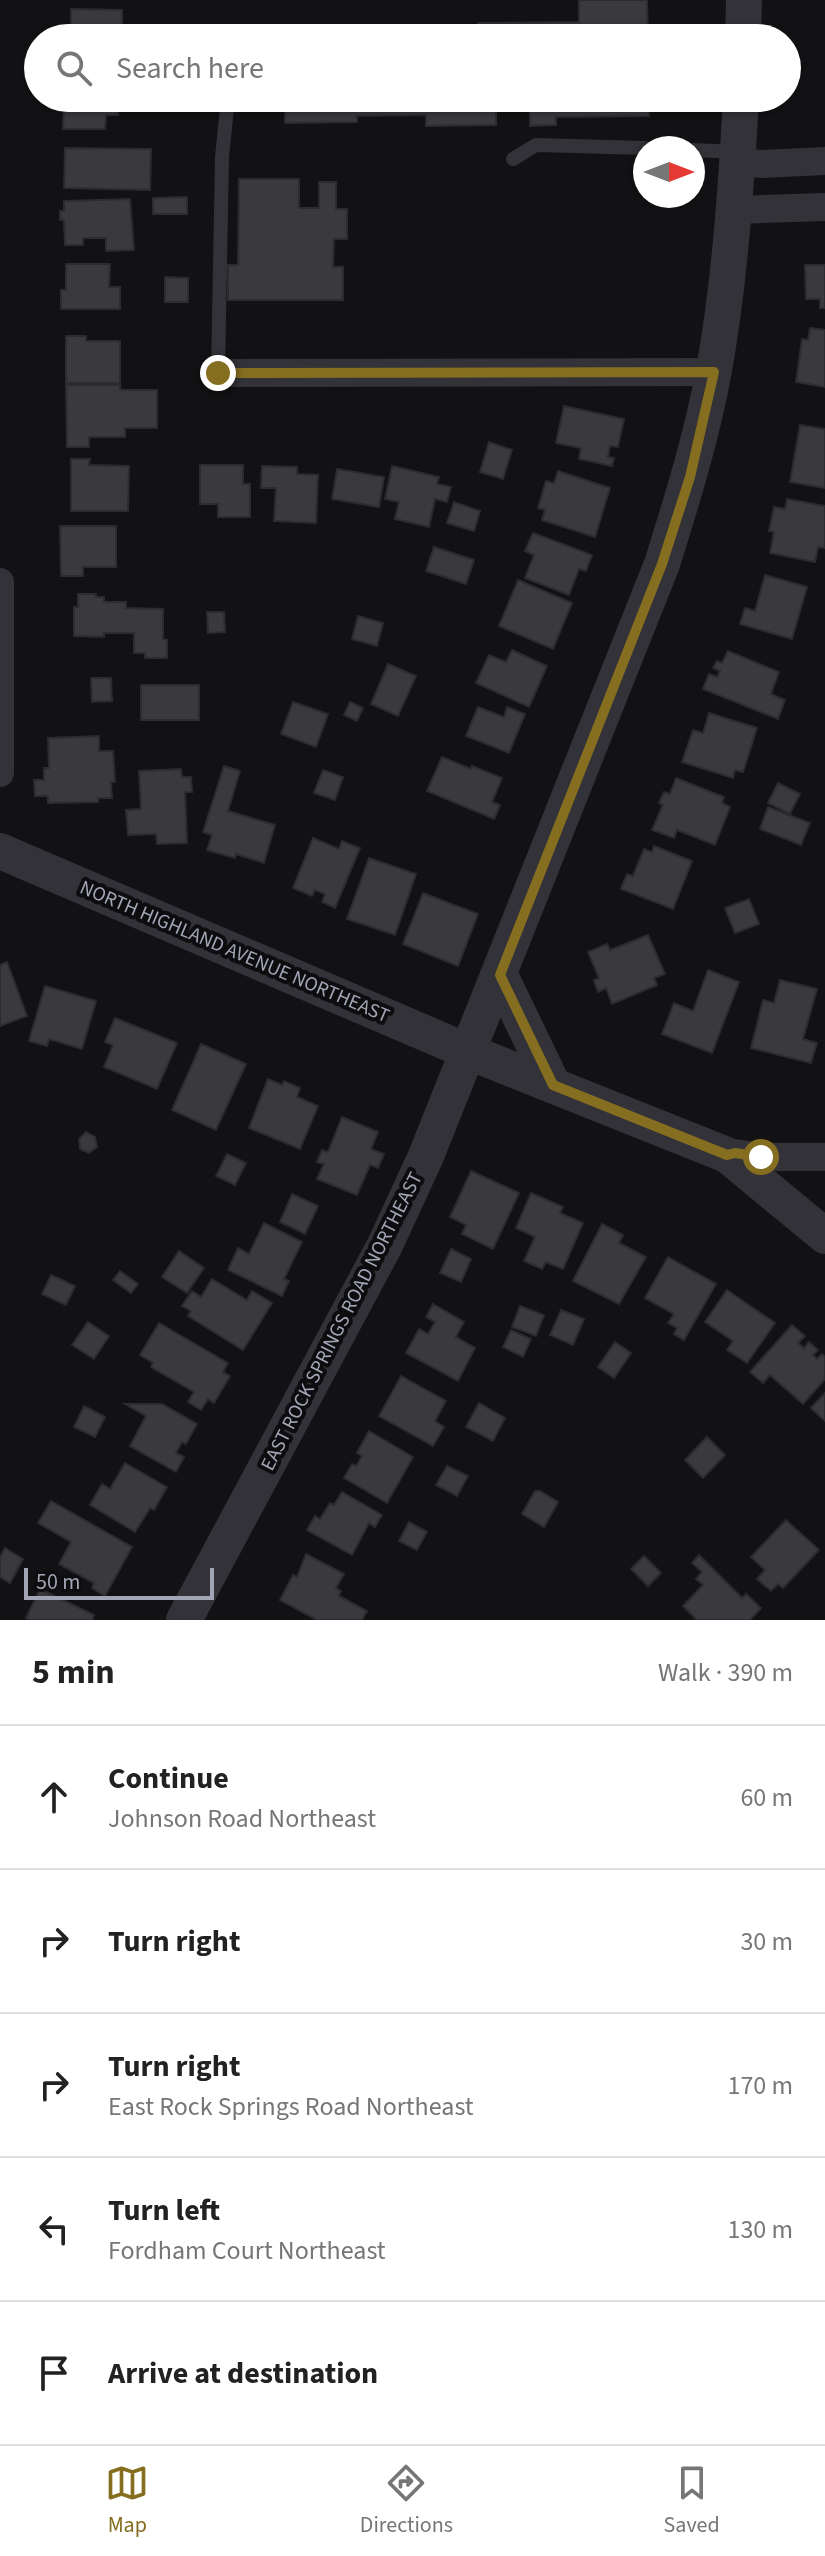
<!DOCTYPE html>
<html lang="en">
<head>
<meta charset="utf-8">
<style>
  body { margin:0; font-family:"Source Sans 3",sans-serif; background:#f6f6f6; color:#222 }
  .compass { position:absolute; left:633px; top:136px; width:72px; height:72px; border-radius:50%; background:#fff; box-shadow:0 2px 6px #0004; rotate:90deg }
  .scale { position:absolute; left:24px; bottom:20px; width:190px; box-sizing:border-box; padding-left:8px; border:4px solid #a2a5b5; border-top:0; font-size:22px; line-height:28px; white-space:nowrap; color:#a2a5b5; -webkit-text-stroke:6px #0d0c0e; paint-order:stroke }
  .stop { position:absolute; width:24px; height:24px; margin:-18px; border:6px solid #856e20; border-radius:50%; background:#fff }
  .stop.end { background:#856e20; border-color:#fff; box-shadow:0 2px 8px #0008 }
  .list { margin:0; padding:0; list-style:none }
  h2 { display:flex; justify-content:space-between; align-items:center; height:104px; margin:0; padding:0 32px; font-size:34px }
  h2 small { font-size:26px; font-weight:400; color:#767676 }
  .list li { display:grid; grid-template-columns:52px 1fr auto; gap:24px; align-items:center; box-sizing:border-box; height:144px; padding:0 32px; border-top:2px solid #e0e0e0 }
  .list b { display:block; font-size:30px; white-space:nowrap }
  .list p { margin:0; font-size:26px; white-space:nowrap; color:#767676 }
  .list em { font-size:26px; font-style:normal; color:#767676 }
  .icon { flex:none; width:44px; height:44px; fill:none; stroke:currentColor; stroke-width:2; stroke-linecap:round; stroke-linejoin:round }
  .map { position:relative; flex:none; width:825px; height:1620px; overflow:hidden }
  .search { position:absolute; background:#fff; box-shadow:0 2px 6px #0004; left:24px; right:24px; top:24px; height:88px; display:flex; align-items:center; gap:20px; box-sizing:border-box; padding:0 28px; border-radius:44px; color:#767676; font-size:30px }
  .sheet { height:824px; background:#fff }
  nav { display:flex; justify-content:space-around; align-items:center; box-sizing:border-box; height:112px; border-top:2px solid #e0e0e0; background:#fff; font-size:22px; color:#767676 }
  nav a { display:grid; justify-items:center; gap:4px }
  nav .on { color:#856e20 }
  .map>svg:first-child { display:block }
</style>
</head>
<body>
<div class="map">
<svg width="825" height="1620" viewBox="0 0 825 1620">
  <rect width="100%" height="100%" fill="#121113"/>
  <g fill="#39393e" stroke="#2c2b2f" stroke-width="2">
    <polygon points="579,0 647,0 648,38 478,38 478,23 579,22"/>
    <polygon points="71,9 122,10 122,38 71,38"/>
    <polygon points="389,35 389,38 298,38 298,36"/>
    <polygon points="118,98 118,115 106,115 105,129 63,129 64,99"/>
    <polygon points="258,98 496,98 496,125 426,126 426,115 357,116 357,122 285,123 285,106 258,107"/>
    <polygon points="530,98 663,98 663,107 649,107 649,116 556,117 556,125 530,126"/>
    <polygon points="65,148 151,149 150,190 64,188"/>
    <polygon points="239,179 299,179 299,208 319,208 319,182 336,182 336,209 347,209 347,239 334,239 333,267 343,267 343,300 228,300 228,265 238,265"/>
    <polygon points="187,197 187,214 153,214 153,198"/>
    <polygon points="130,199 134,250 106,251 106,238 83,238 83,245 65,245 64,220 60,220 60,211 64,211 64,201"/>
    <polygon points="66,264 110,264 109,287 120,287 120,309 61,309 61,290 66,290"/>
    <polygon points="805,265 825,265 825,308 820,308 820,299 806,299"/>
    <polygon points="165,277 188,278 188,302 165,302"/>
    <polygon points="810,328 825,330 825,387 796,382 802,339 808,340"/>
    <polygon points="66,336 86,336 86,341 120,341 120,383 66,383"/>
    <polygon points="66,385 120,385 120,390 157,390 157,428 125,428 125,437 89,437 89,447 67,447"/>
    <polygon points="564,406 624,419 618,447 610,446 608,457 614,458 612,466 579,459 581,448 556,443"/>
    <polygon points="800,425 825,429 825,488 790,482"/>
    <polygon points="489,442 512,450 503,479 480,472"/>
    <polygon points="71,459 90,459 89,465 129,466 128,511 71,511"/>
    <polygon points="200,465 243,465 243,484 250,484 250,517 218,517 218,504 200,504"/>
    <polygon points="262,466 297,467 297,474 318,475 316,523 274,521 276,488 261,488"/>
    <polygon points="392,466 439,477 437,484 451,487 447,502 435,499 429,527 395,519 399,502 385,499"/>
    <polygon points="337,469 384,477 379,507 332,499"/>
    <polygon points="558,471 610,488 595,537 542,520 545,510 538,508 546,481 554,483"/>
    <polygon points="787,499 825,506 825,548 818,547 815,562 770,553 774,532 769,531 774,507 785,509"/>
    <polygon points="454,502 480,511 474,531 447,523"/>
    <polygon points="60,526 116,526 116,567 83,567 83,576 61,576"/>
    <polygon points="533,533 592,555 586,571 579,569 569,595 525,578 534,555 525,551"/>
    <polygon points="434,547 474,560 466,584 426,571"/>
    <polygon points="765,575 807,587 792,639 740,624 745,608 755,611"/>
    <polygon points="518,580 572,603 553,649 499,626"/>
    <polygon points="78,594 96,594 96,597 104,597 104,602 126,602 126,608 163,609 163,639 167,640 167,658 145,658 145,653 134,653 134,633 104,633 104,637 74,636 74,607 78,607"/>
    <polygon points="207,612 224,612 225,632 208,633"/>
    <polygon points="358,616 383,623 377,646 352,639"/>
    <polygon points="512,650 547,666 529,707 476,683 489,655 506,662"/>
    <polygon points="728,651 779,672 771,694 785,700 778,719 703,689 709,674 717,677 720,671 713,668 717,661 722,663"/>
    <polygon points="388,664 416,676 398,716 371,704"/>
    <polygon points="91,678 111,678 112,701 92,702"/>
    <rect x="141" y="685" width="58" height="35"/>
    <polygon points="293,702 328,714 316,747 281,734"/>
    <polygon points="350,702 363,708 357,721 344,715"/>
    <polygon points="478,707 504,717 507,707 525,714 509,753 466,736"/>
    <polygon points="709,713 757,728 743,772 735,770 733,778 682,762 693,730 703,733"/>
    <polygon points="99,736 99,751 113,751 115,782 111,782 112,798 98,798 98,802 48,803 48,796 35,796 34,780 44,780 44,768 49,768 48,738"/>
    <polygon points="442,757 471,769 472,766 502,778 492,802 500,805 494,819 427,791"/>
    <polygon points="224,766 240,771 228,811 275,825 264,863 236,854 235,858 207,850 212,835 203,832"/>
    <polygon points="181,769 182,777 191,777 192,792 185,792 187,843 157,844 156,834 128,835 126,810 141,809 139,771"/>
    <polygon points="323,770 343,777 335,800 314,793"/>
    <polygon points="676,778 724,797 722,803 730,807 715,845 677,830 674,838 652,830 663,805 659,803 664,792 670,794"/>
    <polygon points="778,783 800,794 790,814 768,803"/>
    <polygon points="768,807 810,823 801,845 760,829"/>
    <polygon points="313,838 339,849 342,841 360,848 335,908 322,902 325,894 315,890 312,896 293,888"/>
    <polygon points="654,846 692,861 673,909 621,889 627,874 633,876 644,849 652,852"/>
    <polygon points="369,858 416,874 395,935 347,919"/>
    <polygon points="423,893 478,914 458,966 403,944"/>
    <polygon points="749,899 759,924 735,933 725,908"/>
    <polygon points="648,935 665,974 654,978 657,985 612,1004 606,988 598,992 594,980 599,978 588,952 607,944 610,950"/>
    <polygon points="7,962 27,1016 0,1026 0,965"/>
    <polygon points="708,970 739,982 712,1053 662,1034 674,1003 693,1011"/>
    <polygon points="780,980 817,989 803,1039 817,1043 811,1063 751,1048 763,1000 774,1003"/>
    <polygon points="45,986 96,1001 82,1049 49,1039 47,1046 29,1041"/>
    <polygon points="115,1018 177,1043 157,1089 104,1067 113,1045 105,1042"/>
    <polygon points="201,1044 246,1064 216,1130 172,1110"/>
    <polygon points="268,1079 282,1085 284,1081 300,1088 297,1097 318,1106 300,1149 249,1128"/>
    <polygon points="342,1117 378,1132 371,1149 384,1154 378,1168 370,1165 357,1195 317,1179 324,1164 317,1162 322,1150 328,1152"/>
    <polygon points="86,1132 95,1137 97,1147 89,1153 80,1149 79,1139"/>
    <polygon points="227,1154 246,1163 235,1185 216,1176"/>
    <polygon points="471,1171 519,1193 493,1249 462,1234 466,1225 450,1217"/>
    <polygon points="531,1193 563,1207 560,1213 583,1223 563,1269 546,1262 542,1269 524,1261 535,1237 516,1228"/>
    <polygon points="292,1194 318,1206 305,1234 280,1222"/>
    <polygon points="264,1223 302,1242 284,1279 289,1281 282,1296 228,1270 238,1248 249,1254"/>
    <polygon points="602,1224 623,1235 619,1243 646,1257 619,1304 573,1281"/>
    <polygon points="451,1249 471,1259 461,1282 440,1273"/>
    <polygon points="179,1251 204,1268 187,1293 162,1277"/>
    <polygon points="668,1257 716,1284 684,1340 674,1334 677,1328 668,1323 674,1314 645,1298"/>
    <polygon points="120,1271 138,1284 131,1293 113,1280"/>
    <polygon points="51,1275 75,1286 66,1305 42,1294"/>
    <polygon points="212,1279 247,1300 252,1291 272,1303 243,1350 188,1316 191,1311 182,1306 192,1291 201,1297"/>
    <polygon points="727,1290 775,1323 747,1363 727,1350 733,1341 705,1322"/>
    <polygon points="433,1304 464,1322 456,1337 475,1348 458,1381 406,1353 419,1329 428,1334 435,1322 426,1317"/>
    <polygon points="520,1306 544,1315 536,1336 512,1327"/>
    <polygon points="561,1310 584,1319 573,1345 550,1335"/>
    <polygon points="88,1322 109,1336 94,1359 72,1345"/>
    <polygon points="159,1323 228,1363 223,1372 230,1376 214,1403 208,1399 201,1410 188,1402 194,1392 151,1367 153,1363 140,1355"/>
    <polygon points="792,1325 805,1336 798,1343 804,1348 809,1342 818,1350 813,1355 817,1359 822,1354 825,1357 825,1379 803,1404 770,1375 763,1383 750,1372"/>
    <polygon points="511,1330 531,1339 523,1357 503,1347"/>
    <polygon points="615,1342 631,1353 614,1378 598,1367"/>
    <polygon points="401,1376 446,1401 435,1421 444,1427 433,1446 379,1416"/>
    <polygon points="825,1393 825,1421 811,1408"/>
    <polygon points="479,1403 505,1418 493,1441 466,1427"/>
    <polygon points="125,1404 162,1404 197,1424 186,1444 182,1442 176,1453 184,1457 176,1472 130,1446 146,1416"/>
    <polygon points="84,1406 105,1417 95,1437 74,1427"/>
    <polygon points="369,1431 413,1457 387,1503 344,1478 352,1464 356,1466 362,1456 357,1453"/>
    <polygon points="707,1437 725,1455 703,1478 685,1460"/>
    <polygon points="125,1463 167,1487 154,1510 150,1508 135,1532 90,1505 102,1484 110,1489"/>
    <polygon points="447,1466 468,1476 457,1496 436,1485"/>
    <polygon points="535,1491 540,1491 558,1502 544,1527 522,1514"/>
    <polygon points="342,1492 382,1515 375,1527 369,1523 352,1555 307,1530 315,1516 320,1519 330,1503 334,1505"/>
    <polygon points="51,1501 132,1547 105,1596 92,1588 94,1583 59,1564 71,1542 38,1523"/>
    <polygon points="786,1520 819,1550 783,1588 778,1584 771,1591 757,1579 765,1570 751,1557"/>
    <polygon points="409,1522 427,1532 417,1550 399,1541"/>
    <polygon points="5,1548 23,1559 10,1583 0,1577 0,1557"/>
    <polygon points="306,1554 344,1574 336,1588 341,1591 339,1596 367,1611 362,1620 317,1620 280,1600 293,1575 297,1577"/>
    <polygon points="699,1555 742,1598 746,1594 761,1608 750,1620 697,1620 683,1606 703,1585 696,1579 702,1572 692,1563"/>
    <polygon points="644,1556 661,1573 648,1586 631,1569"/>
    <polygon points="40,1589 94,1615 92,1620 30,1620 26,1618"/>
  </g>
  <g fill="none" stroke-linecap="round" stroke-linejoin="round">
    <g stroke="#323238" stroke-width="14">
      <polyline points="693,150 737,152"/>
      <polyline points="513,159 536,145 645,148"/>
      <polyline points="218,373 222,157 228,98"/>
    </g>
    <g stroke="#323238" stroke-width="28">
      <polyline points="738,162 762,164 825,161"/>
      <polyline points="735,210 825,207"/>
      <polyline points="218,373 714,372"/>
      <polyline points="0,582 0,773"/>
      <polyline points="727,1155 735,1153 761,1157 825,1157"/>
    </g>
    <g stroke="#323238" stroke-width="36">
      <polyline points="743,38 744,0"/>
      <polyline points="0,851 469,1052 727,1155 825,1236"/>
      <polyline points="500,975 553,1085"/>
      <path d="M184 1620 385 1245 426 1156 662 564C682 500 702 436 714 370 730 280 736 189 741 98"/>
    </g>
  </g>
  <g fill="none" stroke-linecap="round" stroke-linejoin="round">
    <polyline stroke="#856e20" stroke-width="10" points="218,373 714,372 690,477 662,564 500,975 553,1085 727,1155 735,1153 761,1157"/>
  </g>
  <g text-anchor="middle" stroke-width="8" stroke-linejoin="round" paint-order="stroke">
    <g font-size="20" fill="#a2a5b5" stroke="#0d0c0e">
      <text transform="translate(235 951) rotate(23)" y="7">NORTH HIGHLAND AVENUE NORTHEAST</text>
      <text transform="translate(341 1321) rotate(-63)" y="7">EAST ROCK SPRINGS ROAD NORTHEAST</text>
    </g>
  </g>
</svg>
<svg class="compass" viewBox="-18 -18 36 36"><path d="M0-13l5 13h-10z" fill="#e53935"/><path d="M0 13l5-13h-10z" fill="#767676"/></svg>
<div class="scale">50 m</div>
<div class="stop" style="left:761px;top:1157px"></div>
<div class="stop end" style="left:218px;top:373px"></div>
<div class="search"><svg class="icon" aria-label="search" viewBox="0 0 24 24"><circle cx="10" cy="10" r="6"/><path d="M15 15l6 6"/></svg>Search here</div>
</div>
<section class="sheet">
<h2>5 min<small>Walk · 390 m</small></h2>
<ul class="list">
<li><svg class="icon" aria-label="ahead" viewBox="0 0 24 24"><path d="M12 20V5M6 11l6-6 6 6"/></svg><div><b>Continue</b><p>Johnson Road Northeast</p></div><em>60 m</em></li>
<li><svg class="icon" aria-label="right" viewBox="0 0 24 24"><path d="M7 20v-9h11M14 6l5 5-5 5"/></svg><div><b>Turn right</b></div><em>30 m</em></li>
<li><svg class="icon" aria-label="right" viewBox="0 0 24 24"><path d="M7 20v-9h11M14 6l5 5-5 5"/></svg><div><b>Turn right</b><p>East Rock Springs Road Northeast</p></div><em>170 m</em></li>
<li><svg class="icon" aria-label="left" viewBox="0 0 24 24"><path d="M17 20v-9H6M10 6l-5 5 5 5"/></svg><div><b>Turn left</b><p>Fordham Court Northeast</p></div><em>130 m</em></li>
<li><svg class="icon" aria-label="arrive" viewBox="0 0 24 24"><path d="M6 21V4h12l-3 4 3 4H6"/></svg><div><b>Arrive at destination</b></div></li>
</ul>
</section>
<nav>
<a class="on"><svg class="icon" aria-label="map" viewBox="0 0 24 24"><path d="M3 6l6-2 6 2 6-2v14l-6 2-6-2-6 2zM9 4v14M15 6v14"/></svg>Map</a>
<a><svg class="icon" aria-label="directions" viewBox="0 0 24 24"><path d="M12 3l9 9-9 9-9-9zM9 14v-3h6M13 9l2 2-2 2"/></svg>Directions</a>
<a><svg class="icon" aria-label="saved" viewBox="0 0 24 24"><path d="M7 4h10v16l-5-4-5 4z"/></svg>Saved</a>
</nav>
</body>
</html>
